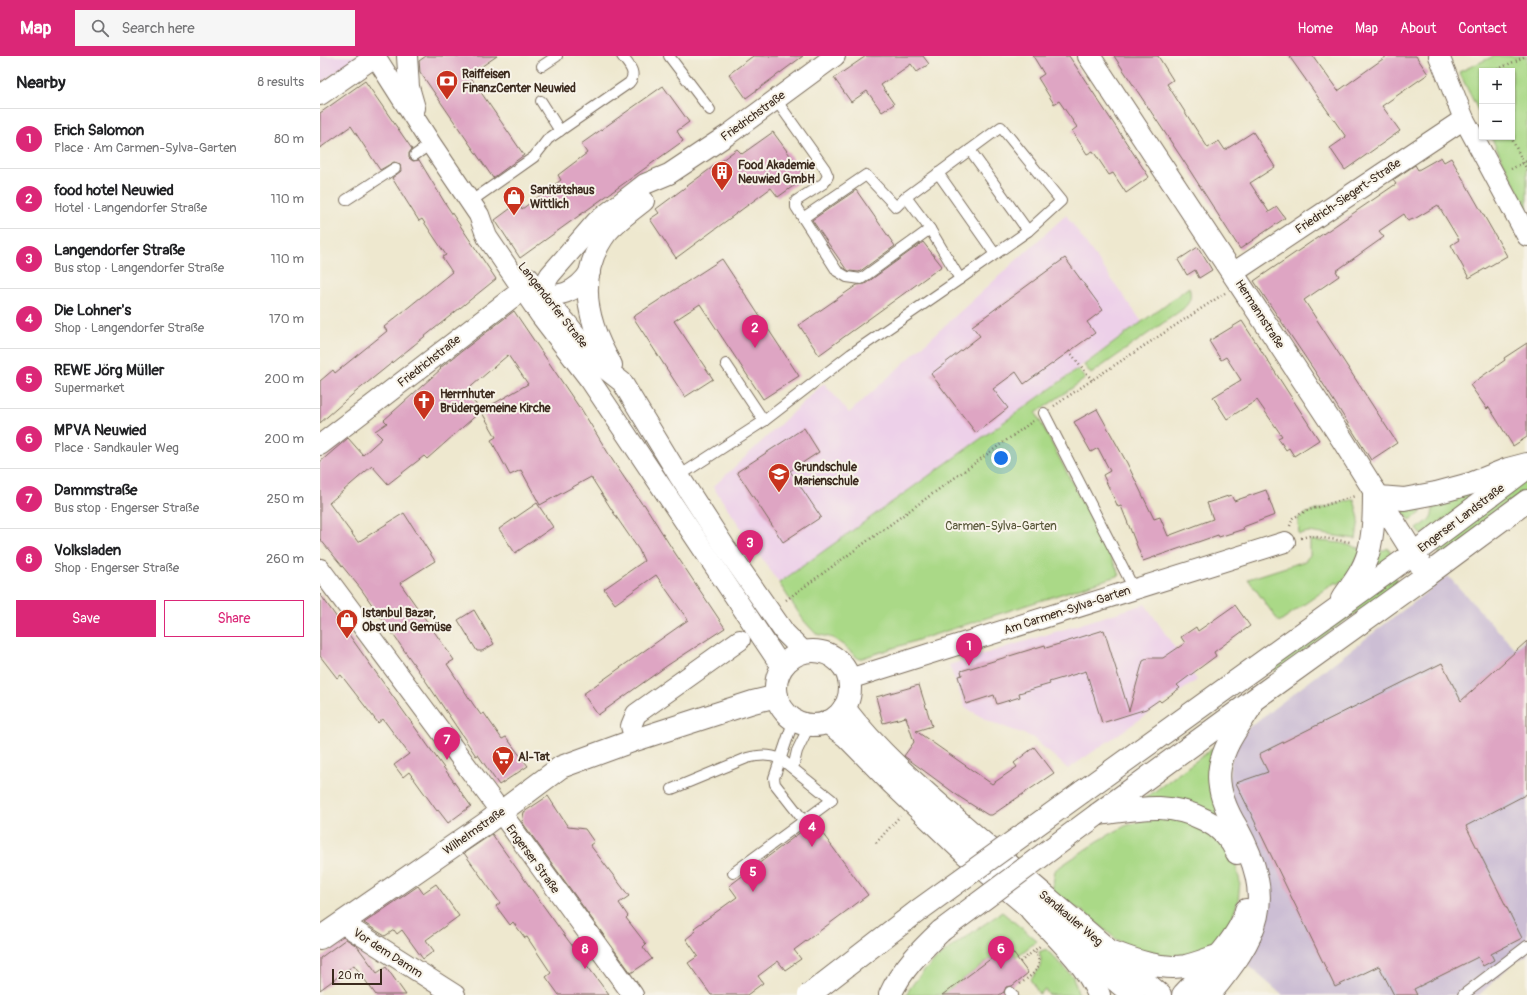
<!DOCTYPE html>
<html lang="en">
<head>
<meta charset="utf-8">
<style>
  body { margin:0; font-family:Pangolin,sans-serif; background:#f6f6f6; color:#202124 }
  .controls { position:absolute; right:12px; top:12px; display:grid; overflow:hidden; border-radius:0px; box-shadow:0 1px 3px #0004 }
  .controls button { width:36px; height:36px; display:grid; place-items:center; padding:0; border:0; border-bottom:1px solid #e0e0e0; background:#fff; color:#202124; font:20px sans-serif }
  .scale { position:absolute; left:12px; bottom:10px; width:50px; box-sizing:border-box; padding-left:4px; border:2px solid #3b2a1e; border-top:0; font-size:11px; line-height:14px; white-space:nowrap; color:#3b2a1e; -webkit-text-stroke:3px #f7f3e8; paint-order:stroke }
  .you { position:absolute; left:681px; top:402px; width:14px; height:14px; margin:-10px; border:3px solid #fff; border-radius:50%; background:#1a73e8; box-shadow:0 0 0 6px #1a73e833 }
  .badge { display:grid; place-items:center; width:26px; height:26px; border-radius:50%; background:#db2777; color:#fff; font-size:13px; font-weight:700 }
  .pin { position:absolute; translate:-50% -33px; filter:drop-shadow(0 1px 2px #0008) }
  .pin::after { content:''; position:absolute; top:21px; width:14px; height:12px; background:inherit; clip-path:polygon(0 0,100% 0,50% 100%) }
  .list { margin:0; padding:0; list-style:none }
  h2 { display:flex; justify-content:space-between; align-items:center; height:52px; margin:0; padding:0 16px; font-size:17px }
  h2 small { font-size:13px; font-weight:400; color:#757577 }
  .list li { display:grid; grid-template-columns:26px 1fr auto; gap:12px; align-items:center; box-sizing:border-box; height:60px; padding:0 16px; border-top:1px solid #e0e0e0 }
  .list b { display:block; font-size:15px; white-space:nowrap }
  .list p { margin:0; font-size:13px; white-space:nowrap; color:#757577 }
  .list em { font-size:13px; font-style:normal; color:#757577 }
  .actions { display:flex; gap:8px; padding:12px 16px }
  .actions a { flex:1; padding:9px 0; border:1px solid #db2777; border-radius:0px; text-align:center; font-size:14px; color:#db2777 }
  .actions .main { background:#db2777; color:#fff }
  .icon { flex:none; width:22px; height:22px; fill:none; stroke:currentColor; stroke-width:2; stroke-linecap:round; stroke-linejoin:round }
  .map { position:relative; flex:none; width:1207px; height:939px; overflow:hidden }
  header { display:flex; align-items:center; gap:24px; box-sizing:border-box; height:56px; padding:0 20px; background:#db2777; color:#fff }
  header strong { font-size:19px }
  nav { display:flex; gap:22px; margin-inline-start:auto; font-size:14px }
  .search { width:280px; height:36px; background:#f6f6f6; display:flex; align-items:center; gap:10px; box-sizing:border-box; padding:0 14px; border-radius:0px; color:#757577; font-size:15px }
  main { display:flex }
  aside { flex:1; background:#fff }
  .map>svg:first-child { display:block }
</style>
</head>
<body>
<header>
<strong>Map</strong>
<div class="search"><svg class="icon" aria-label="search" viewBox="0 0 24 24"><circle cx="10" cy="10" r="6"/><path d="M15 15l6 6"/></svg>Search here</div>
<nav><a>Home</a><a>Map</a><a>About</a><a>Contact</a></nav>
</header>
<main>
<aside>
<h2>Nearby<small>8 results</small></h2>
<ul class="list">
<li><span class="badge">1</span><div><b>Erich Salomon</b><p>Place · Am Carmen-Sylva-Garten</p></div><em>80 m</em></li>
<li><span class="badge">2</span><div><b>food hotel Neuwied</b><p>Hotel · Langendorfer Straße</p></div><em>110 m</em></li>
<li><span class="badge">3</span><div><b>Langendorfer Straße</b><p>Bus stop · Langendorfer Straße</p></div><em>110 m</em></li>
<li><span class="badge">4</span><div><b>Die Lohner's</b><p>Shop · Langendorfer Straße</p></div><em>170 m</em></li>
<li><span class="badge">5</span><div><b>REWE Jörg Müller</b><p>Supermarket</p></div><em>200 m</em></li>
<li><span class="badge">6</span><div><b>MPVA Neuwied</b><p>Place · Sandkauler Weg</p></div><em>200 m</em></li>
<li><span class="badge">7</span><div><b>Dammstraße</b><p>Bus stop · Engerser Straße</p></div><em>250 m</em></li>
<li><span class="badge">8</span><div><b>Volksladen</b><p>Shop · Engerser Straße</p></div><em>260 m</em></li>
</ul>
<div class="actions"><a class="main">Save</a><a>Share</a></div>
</aside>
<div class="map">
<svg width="1207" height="939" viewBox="0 0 1207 939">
  <rect width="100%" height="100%" fill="#f7f3e8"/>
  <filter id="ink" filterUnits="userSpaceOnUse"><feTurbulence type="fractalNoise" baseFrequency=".025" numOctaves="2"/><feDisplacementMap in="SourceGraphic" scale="8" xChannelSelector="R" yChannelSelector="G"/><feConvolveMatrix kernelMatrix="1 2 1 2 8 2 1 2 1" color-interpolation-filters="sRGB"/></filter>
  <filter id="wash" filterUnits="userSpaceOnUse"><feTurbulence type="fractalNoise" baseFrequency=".012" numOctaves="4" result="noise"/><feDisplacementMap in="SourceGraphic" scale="16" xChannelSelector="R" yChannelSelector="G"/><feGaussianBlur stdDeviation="0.9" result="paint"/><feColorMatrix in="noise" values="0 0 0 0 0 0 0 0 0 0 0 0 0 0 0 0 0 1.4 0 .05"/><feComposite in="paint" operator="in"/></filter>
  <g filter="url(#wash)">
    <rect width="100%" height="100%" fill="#eee8cf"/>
    <g fill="#edd0e9">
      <polygon points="0,0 40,0 0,27"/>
      <polygon points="746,159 822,266 459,527 393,431 504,327 529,357"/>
      <polygon points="825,548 877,624 748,713 712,681 668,665 645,651 629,609"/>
    </g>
    <polygon fill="#ccbed4" points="1128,520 1195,593 1207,582 1207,900 1194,906 1159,939 962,939 925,907 937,886 909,725 910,710 914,694 928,672"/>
    <g fill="#aad987" stroke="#728252">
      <polygon points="1174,0 1207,0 1207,153 1171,81 1192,81 1192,15 1162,15 1162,62 1139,16"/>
      <path d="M869 231C872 242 870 246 863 253L771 318 764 309Z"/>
      <polygon points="758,313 765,323 716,357 800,519 539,603 523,589 513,582 496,578 484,565 459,527"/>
      <polygon points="1207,420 1207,438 1123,502 1114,491"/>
      <path d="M1175 427 1102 479 1097 473C1110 464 1115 462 1112 444Z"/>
      <polygon points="1034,443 1039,463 1036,483 989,476 979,478 978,462 987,457"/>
      <polygon points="1099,446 1101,457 1090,464 1078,450"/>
      <polygon points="990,484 1021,487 1043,493 1026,522 1018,528 1016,526 959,566 928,523 985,505 990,499"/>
      <polygon points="1068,492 1073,499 1047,519 1054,495 1062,495"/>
      <polygon points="1074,520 1079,526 955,615 951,609"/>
      <polygon points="900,687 903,760 816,749"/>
      <polygon points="830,762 853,762 874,767 905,788 916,809 920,826 918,845 911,865 901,882 885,896 864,904 822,899 796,883 761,854 746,847 732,836 735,814 778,785 805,770"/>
      <path d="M682 856 717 885 696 901 688 890 622 939H586C605 904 650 879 682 856Z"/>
      <path d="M726 893 753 921 759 939H729L725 934 719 938 710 923C719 915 724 908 719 896Z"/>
    </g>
    <g id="blocks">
      <g fill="#dea5c3">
        <polygon points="106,0 177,0 149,19 204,99 173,122 100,16 99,5"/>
        <polygon points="433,0 483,0 426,42 409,18"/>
        <polygon points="546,0 603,0 609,8 597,16 591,8 561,29 574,48 562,56 547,35 531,46 514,22"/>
        <polygon points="713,0 749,0 829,121 806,137 793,117 789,119 773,95 767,98 752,75 757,71 739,45 734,48 718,22 724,18"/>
        <polygon points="794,0 838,0 853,24 847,28 888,92 899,85 905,94 933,76 955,111 930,127 949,156 957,151 965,162 920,193 865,107"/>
        <polygon points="969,0 993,0 1018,35 1067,0 1096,0 1108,18 1062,50 1080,75 1025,114 1010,92 1026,81"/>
        <polygon points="45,25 92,93 89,97 89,102 93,105 99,104 125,147 176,223 32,339 0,367 0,325 13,314 15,317 67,275 64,271 132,216 122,201 126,199 102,163 99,165 72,122 81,115 80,108 74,106 60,114 31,70 0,92 0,57"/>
        <polygon points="343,30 369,66 357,75 363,85 200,202 175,164 198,147 202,153 241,124 238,119 267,97 261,88"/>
        <polygon points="453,76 486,121 458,141 451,132 356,202 330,163 339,157 336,153 417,93 422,98"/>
        <polygon points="1121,101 1124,106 1131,102 1187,200 1149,222 1131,189 1139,184 1118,149 1096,162 1088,165 1084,158 1059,175 1064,181 1016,215 1019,220 984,244 1077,387 1051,404 1000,323 934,225 1076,128 1073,124 1095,109 1098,114"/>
        <polygon points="536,134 575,190 539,216 529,215 526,213 492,164"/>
        <polygon points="603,186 622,210 499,299 479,269 537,229 545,228"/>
        <polygon points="878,191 892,214 879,222 875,214 867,219 858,204"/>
        <polygon points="745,202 783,254 767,266 775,277 704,328 696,316 673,333 688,352 656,377 611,318 660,280 652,270"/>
        <polygon points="402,203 479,320 443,343 380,248 354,265 393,323 365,341 313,261"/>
        <polygon points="194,255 259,351 260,351 293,405 322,448 324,448 351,491 405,572 348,609 278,659 263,638 368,564 336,519 295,548 284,533 324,505 319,494 297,462 271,421 220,449 201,414 190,419 171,384 176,381 161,355 208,328 188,299 146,335 161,355 107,403 104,400 68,428 52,410 9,447 38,486 84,457 115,505 80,527 134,604 127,608 153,648 161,659 164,657 182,683 186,681 208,710 179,729 158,699 156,700 140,676 105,624 41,533 0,483 0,406 28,382 43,399 62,382 55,375 67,367 64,364 121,313 120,312"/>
        <polygon points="922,265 999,384 974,400 969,392 966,394 958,382 962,380 937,344 907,363 893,341 921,324 906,301 901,304 889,285"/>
        <polygon points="1207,287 1207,381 1193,390 1169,351 1167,353 1150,329 1185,304 1184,302"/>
        <polygon points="777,353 807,407 834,463 840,461 848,480 893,463 887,447 911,439 914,445 946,434 955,459 923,471 924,473 899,481 898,479 823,505 801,450 798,451 783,419 790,415 778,392 771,396 754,366"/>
        <polygon points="484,372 499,396 470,415 501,461 463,486 417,416"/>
        <polygon points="217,447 233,471 195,497 179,473"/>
        <polygon points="0,538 151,750 128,767 118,754 117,755 89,716 83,721 74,709 89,698 63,663 58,667 21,619 17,622 0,600"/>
        <polygon points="915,549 930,570 894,596 896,600 857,629 860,632 841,646 839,644 826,653 782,667 766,615 729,626 730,628 699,637 700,641 677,648 674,639 646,648 638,620 642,619 641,615 725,589 726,592 784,574 809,655 823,605 829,602 843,602 865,587 861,581 876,571 878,575"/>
        <polygon points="154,554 174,588 162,595 157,595 138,564"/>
        <polygon points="1207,585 1207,738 1146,770 1202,882 1171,898 1174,904 1163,910 1158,901 1094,933 1097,939 1074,939 1059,910 1015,931 916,727 948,716 939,698 1122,607 1141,645"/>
        <polygon points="599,629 612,670 596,675 672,728 697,711 694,707 714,691 734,717 672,759 668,759 641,742 584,700 594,686 586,661 563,667 556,641"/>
        <polygon points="228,740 248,771 265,773 274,786 270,789 309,840 299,847 308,860 306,862 326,888 323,891 332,903 311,917 202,766 204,756"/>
        <polygon points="494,766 548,839 474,894 481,903 465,914 458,905 438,920 443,927 427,939 391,939 368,907 378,900 366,883 376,875 374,872 417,841 409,830"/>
        <polygon points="172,778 245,880 289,939 239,939 226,921 231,917 207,881 205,882 193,866 190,869 176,850 180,847 144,797"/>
        <polygon points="116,828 139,860 106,884 114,895 103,903 82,874 77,878 74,874 65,880 44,867 98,830 103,837"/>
        <polygon points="26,883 37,890 57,917 66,911 86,939 56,939 34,909 0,934 0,902"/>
        <polygon points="688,890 708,917 692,930 686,931 684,936 679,939 622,939"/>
      </g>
    </g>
  </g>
  <g filter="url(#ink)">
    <use href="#blocks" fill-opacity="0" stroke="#7a6c5c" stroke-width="1"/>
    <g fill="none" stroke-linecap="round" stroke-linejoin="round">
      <g stroke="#7a6c5c" stroke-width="12">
        <g id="lane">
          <polyline points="349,0 390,54"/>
          <polyline points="222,10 237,0"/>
          <polyline points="456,44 505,113 508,120 504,127 476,145 476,151 517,215 527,221 541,223 610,173"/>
          <polyline points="221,45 240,75"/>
          <polyline points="650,94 708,175"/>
          <polyline points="95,99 111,88"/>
          <polyline points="618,117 675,198"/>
          <polyline points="586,141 681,71 741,145 708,175 640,223"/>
          <polyline points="26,144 75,112"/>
          <path d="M150 146 214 101 228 83 309 27C318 17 308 8 302 0"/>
          <polyline points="724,357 814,533"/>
          <polyline points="444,365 531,298 640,223 610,173 586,141 576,151 546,119 483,162"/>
          <polyline points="359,420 444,365 406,308"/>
          <polyline points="474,663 454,722 455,728 484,765"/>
          <polyline points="473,712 477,695 490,668"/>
          <path d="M352 733 427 702C439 699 449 698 461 703L512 744 413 817"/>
          <polyline points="690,936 693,939"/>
          <polyline points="1143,939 1207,890"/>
        </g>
      </g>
      <g stroke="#7a6c5c" stroke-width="22">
        <g id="street">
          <polyline points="55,0 111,88 159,159 167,181 221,260 270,324 455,601 463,610"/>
          <polyline points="87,0 89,31 95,52"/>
          <polyline points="1119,0 1144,63 1207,180"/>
          <polyline points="0,39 56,0"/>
          <polyline points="913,217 1144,63"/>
          <polyline points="209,222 221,239 246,266 279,308 302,326 359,420 405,491 465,577 484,596"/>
          <path d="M214 237C239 242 255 238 270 216"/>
          <polyline points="221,248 223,231 230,219 276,166 325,128 349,118 409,78 515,0"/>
          <path d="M292 309C267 267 255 220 287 177 297 165 312 155 324 145"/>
          <polyline points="0,389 202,234"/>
          <polyline points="0,513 169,740 313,939"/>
          <polyline points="529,623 965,486"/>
          <polyline points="315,684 311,670 316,658 420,584"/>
          <polyline points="22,867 135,939"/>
        </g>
      </g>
      <g stroke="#7a6c5c" stroke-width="24">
        <g id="secondary">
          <polyline points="769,0 1022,383 1107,519 1207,445"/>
          <polyline points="1059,441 1084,443 1116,437 1153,427 1188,413 1207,408"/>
          <polyline points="1094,497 1203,415"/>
          <circle cx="493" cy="632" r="37"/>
          <path d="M524 652C560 699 607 738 652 777 714 831 778 884 840 939"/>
          <polyline points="507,666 527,681 572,727 646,798 813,939"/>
          <polyline points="0,882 165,768 241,711 315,684 433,646 457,640"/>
        </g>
      </g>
      <g stroke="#7a6c5c" stroke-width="24">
        <g id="highway">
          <path d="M1022 543C1032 529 1043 515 1048 498 1054 477 1054 455 1054 434"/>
          <polyline points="762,736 1094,497"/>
          <polyline points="778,758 939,640 1107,519"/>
          <path d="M779 758C818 753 848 745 885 764 899 771 911 783 917 797"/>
          <path d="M711 854C735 880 765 906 779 939"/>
          <path d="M790 895C814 904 839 914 865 910 876 908 887 903 897 900"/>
          <path d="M570 939C581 914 601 894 621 875"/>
          <path d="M863 939C882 918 921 881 926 854"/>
          <path d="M889 939C939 879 957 845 917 772 906 754 896 733 900 711 904 689 918 671 930 652"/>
        </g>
      </g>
      <g stroke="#7a6c5c" stroke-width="2.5" stroke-dasharray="1 3" stroke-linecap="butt">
        <polyline points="1174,15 1206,0"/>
        <polyline points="1162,21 1162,22"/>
        <polyline points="1191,81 1207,114"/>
        <polyline points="1191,113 1207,105"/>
        <polyline points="749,295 772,324"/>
        <polyline points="734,350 772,324 905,237"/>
        <polyline points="970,470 973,462 986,455 1035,440"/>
        <polyline points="981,482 989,480 1031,486"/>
        <polyline points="466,544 713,365"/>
        <polyline points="556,787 580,760"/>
        <polyline points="700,906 720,890"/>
        <path d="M700 928C713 918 726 911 714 894"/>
      </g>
      <use href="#lane" stroke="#fff" stroke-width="10"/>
      <use href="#street" stroke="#fff" stroke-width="20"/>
      <use href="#secondary" stroke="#fff" stroke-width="22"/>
      <use href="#highway" stroke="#fff" stroke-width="22"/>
      <g stroke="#7a6c5c" stroke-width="24" stroke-linecap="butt">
        <g id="highway-bridge">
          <polyline points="621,875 778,758"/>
          <polyline points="489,939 599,854 762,736"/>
        </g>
      </g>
      <use href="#highway-bridge" stroke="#fff" stroke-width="22"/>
    </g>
  </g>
  <defs>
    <g id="bank-pin" transform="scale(1.15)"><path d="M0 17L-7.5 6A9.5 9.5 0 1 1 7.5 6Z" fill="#c8321e" stroke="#f7f3e8"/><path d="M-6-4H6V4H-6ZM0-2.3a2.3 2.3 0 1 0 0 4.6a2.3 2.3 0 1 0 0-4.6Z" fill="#fff"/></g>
    <g id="building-pin" transform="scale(1.15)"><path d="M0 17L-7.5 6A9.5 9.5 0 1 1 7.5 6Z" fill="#c8321e" stroke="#f7f3e8"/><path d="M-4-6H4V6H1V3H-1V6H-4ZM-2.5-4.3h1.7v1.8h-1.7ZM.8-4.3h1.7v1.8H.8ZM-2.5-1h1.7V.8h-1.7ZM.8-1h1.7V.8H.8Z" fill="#fff"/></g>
    <g id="shop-pin" transform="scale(1.15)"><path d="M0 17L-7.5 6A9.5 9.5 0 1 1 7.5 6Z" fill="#c8321e" stroke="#f7f3e8"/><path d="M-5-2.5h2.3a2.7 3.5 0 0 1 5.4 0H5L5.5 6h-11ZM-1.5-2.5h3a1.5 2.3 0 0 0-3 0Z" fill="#fff"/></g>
    <g id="church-pin" transform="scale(1.15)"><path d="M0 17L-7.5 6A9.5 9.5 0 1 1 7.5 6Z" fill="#c8321e" stroke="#f7f3e8"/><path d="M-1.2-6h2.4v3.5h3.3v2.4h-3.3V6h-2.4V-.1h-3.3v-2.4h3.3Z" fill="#fff"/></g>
    <g id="school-pin" transform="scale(1.15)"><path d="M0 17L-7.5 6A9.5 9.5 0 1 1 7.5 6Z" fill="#c8321e" stroke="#f7f3e8"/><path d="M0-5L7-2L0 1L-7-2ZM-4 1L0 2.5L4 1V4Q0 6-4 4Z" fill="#fff"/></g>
    <g id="supermarket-pin" transform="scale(1.15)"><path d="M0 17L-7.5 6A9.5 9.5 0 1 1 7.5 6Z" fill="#c8321e" stroke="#f7f3e8"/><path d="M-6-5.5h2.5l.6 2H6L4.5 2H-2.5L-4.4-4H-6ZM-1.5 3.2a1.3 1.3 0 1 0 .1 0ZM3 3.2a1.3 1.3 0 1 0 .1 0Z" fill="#fff"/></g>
  </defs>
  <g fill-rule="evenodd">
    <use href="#bank-pin" x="127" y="25"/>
    <use href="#building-pin" x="402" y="116"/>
    <use href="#shop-pin" x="194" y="141"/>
    <use href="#church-pin" x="104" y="345"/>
    <use href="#school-pin" x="459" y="418"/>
    <use href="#shop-pin" x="27" y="564"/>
    <use href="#supermarket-pin" x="183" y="701"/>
  </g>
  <g text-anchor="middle" stroke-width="4" stroke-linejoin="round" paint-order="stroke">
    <g font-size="12" font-weight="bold" fill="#3b2a1e" stroke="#f7f3e8" text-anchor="start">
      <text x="142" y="22">Raiffeisen<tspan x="142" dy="14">FinanzCenter Neuwied</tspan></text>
      <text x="418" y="113">Food Akademie<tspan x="418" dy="14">Neuwied GmbH</tspan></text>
      <text x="210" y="138">Sanitätshaus<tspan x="210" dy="14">Wittlich</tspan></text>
      <text x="120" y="342">Herrnhuter<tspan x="120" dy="14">Brüdergemeine Kirche</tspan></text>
      <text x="474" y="415">Grundschule<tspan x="474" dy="14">Marienschule</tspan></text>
      <text x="42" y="561">Istanbul Bazar,<tspan x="42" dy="14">Obst und Gemüse</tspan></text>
      <text x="198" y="705">Al-Tat</text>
    </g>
    <g font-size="12" fill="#3b2a1e" stroke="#f7f3e8">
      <text transform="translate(433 60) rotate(-36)" y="4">Friedrichstraße</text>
      <text transform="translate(1028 140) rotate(-34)" y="4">Friedrich-Siegert-Straße</text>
      <text transform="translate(233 249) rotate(52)" y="4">Langendorfer Straße</text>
      <text transform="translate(940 258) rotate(57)" y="4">Hermannstraße</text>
      <text transform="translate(109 305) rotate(-38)" y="4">Friedrichstraße</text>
      <text transform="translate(1141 462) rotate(-37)" y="4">Engerser Landstraße</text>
      <text transform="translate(747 554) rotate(-18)" y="4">Am Carmen-Sylva-Garten</text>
      <text transform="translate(154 775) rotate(-35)" y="4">Wilhelmstraße</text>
      <text transform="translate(213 803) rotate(54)" y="4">Engerser Straße</text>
      <text transform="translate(751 862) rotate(40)" y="4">Sandkauler Weg</text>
      <text transform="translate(68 897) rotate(33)" y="4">Vor dem Damm</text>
    </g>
    <g font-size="12" fill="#575638" stroke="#f7f3e8">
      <text x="681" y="474">Carmen-Sylva-Garten</text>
    </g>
  </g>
</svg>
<div class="controls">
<button>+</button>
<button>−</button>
</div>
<div class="scale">20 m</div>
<div class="you"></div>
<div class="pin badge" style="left:649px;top:610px">1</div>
<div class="pin badge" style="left:435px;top:292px">2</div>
<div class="pin badge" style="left:430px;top:507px">3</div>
<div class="pin badge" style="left:492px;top:791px">4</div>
<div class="pin badge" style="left:433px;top:836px">5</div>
<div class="pin badge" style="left:681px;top:913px">6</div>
<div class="pin badge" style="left:127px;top:704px">7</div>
<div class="pin badge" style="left:265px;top:913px">8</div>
</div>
</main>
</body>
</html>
